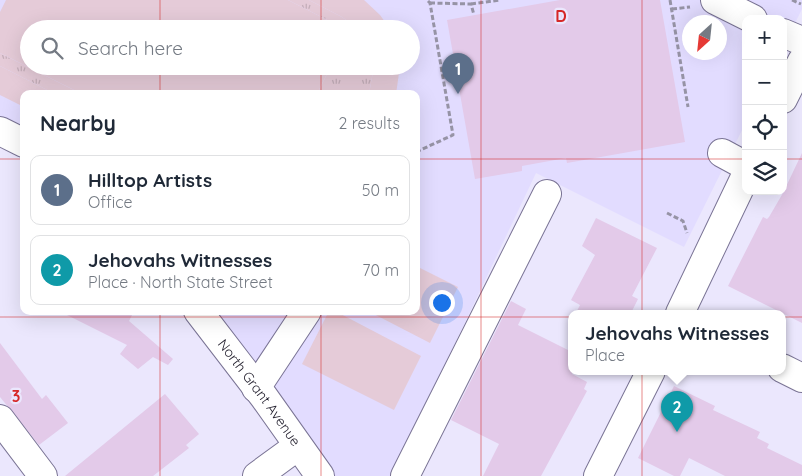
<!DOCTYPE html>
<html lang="en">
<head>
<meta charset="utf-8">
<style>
  body { margin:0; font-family:Quicksand,sans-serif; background:#f6f6f7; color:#1f2937 }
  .controls { position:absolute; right:15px; top:15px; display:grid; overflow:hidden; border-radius:10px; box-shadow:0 5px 20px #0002 }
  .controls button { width:45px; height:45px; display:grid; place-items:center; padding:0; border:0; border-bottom:1px solid #e0e1e3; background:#fff; color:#1f2937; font:25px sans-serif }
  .compass { position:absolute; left:682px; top:15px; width:45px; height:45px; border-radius:50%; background:#fff; box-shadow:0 5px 20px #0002; rotate:207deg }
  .you { position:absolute; left:441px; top:302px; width:18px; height:18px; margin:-12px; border:4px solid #fff; border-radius:50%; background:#1a73e8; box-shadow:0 0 0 8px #1a73e833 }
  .badge { display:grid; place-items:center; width:32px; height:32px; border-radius:50%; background:#9d6421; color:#fff; font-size:16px; font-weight:700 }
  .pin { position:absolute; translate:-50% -41px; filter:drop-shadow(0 1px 2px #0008) }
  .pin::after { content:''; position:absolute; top:26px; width:18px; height:15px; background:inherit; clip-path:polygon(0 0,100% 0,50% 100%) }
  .popup { position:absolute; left:568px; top:310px; width:218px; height:65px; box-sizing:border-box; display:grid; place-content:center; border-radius:10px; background:#fff; filter:drop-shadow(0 1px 4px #0005); font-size:16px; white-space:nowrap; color:#747a83 }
  .popup b { font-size:19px; color:#1f2937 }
  .popup::after { content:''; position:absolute; left:50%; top:100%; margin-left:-10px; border:10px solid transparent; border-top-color:#fff }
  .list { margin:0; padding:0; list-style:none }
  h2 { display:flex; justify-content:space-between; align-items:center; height:65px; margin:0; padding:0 20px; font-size:21px }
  h2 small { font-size:16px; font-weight:400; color:#747a83 }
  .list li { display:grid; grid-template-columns:32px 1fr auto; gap:15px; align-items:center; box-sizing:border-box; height:70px; margin:0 10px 10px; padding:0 10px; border:1px solid #e0e1e3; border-radius:10px }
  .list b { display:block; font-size:19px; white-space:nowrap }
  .list p { margin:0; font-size:16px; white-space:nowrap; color:#747a83 }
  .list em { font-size:16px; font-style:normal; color:#747a83 }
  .icon { flex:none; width:28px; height:28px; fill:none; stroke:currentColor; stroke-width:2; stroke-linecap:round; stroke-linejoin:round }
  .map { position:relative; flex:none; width:802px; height:476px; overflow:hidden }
  .search { position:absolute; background:#fff; box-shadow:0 5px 20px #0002; left:20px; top:20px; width:400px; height:55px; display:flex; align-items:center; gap:12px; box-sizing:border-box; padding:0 18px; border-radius:28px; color:#747a83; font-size:19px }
  .panel { position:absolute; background:#fff; box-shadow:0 5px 20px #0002; left:20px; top:90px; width:400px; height:225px; border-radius:10px }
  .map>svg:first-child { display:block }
</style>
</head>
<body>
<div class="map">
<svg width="802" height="476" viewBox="0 0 802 476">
  <defs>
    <pattern id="grass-tufts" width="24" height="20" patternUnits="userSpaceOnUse" patternTransform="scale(1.25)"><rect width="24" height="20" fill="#e5cbd8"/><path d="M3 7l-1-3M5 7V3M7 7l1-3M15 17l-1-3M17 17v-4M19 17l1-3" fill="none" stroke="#c4aeba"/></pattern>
  </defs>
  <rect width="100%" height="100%" fill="#ebe7fd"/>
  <path fill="#e2dcff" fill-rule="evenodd" d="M0 0H802V9L783 47V19H746V122L684 247 536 173 392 476H335L214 311H416V94H24V128L0 117ZM690 22H720V52H690ZM29 29H411V66H29Z"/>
  <g fill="url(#grass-tufts)">
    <polygon points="288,0 309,0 342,17 358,29 345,29"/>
    <polygon points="0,53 82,94 55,94 0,66"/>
    <polygon points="331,66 374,66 369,94 317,94"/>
  </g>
  <g fill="#e5cbd8">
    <polygon points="6,0 288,0 345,29 29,29 29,66 331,66 317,94 82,94 0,53 0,12"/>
    <polygon points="309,0 364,0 380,15 390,29 358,29 342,17"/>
    <polygon points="0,66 55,94 24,94 24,107 0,95"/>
    <polygon points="374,66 400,66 396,94 369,94"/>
    <polygon points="416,266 458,287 430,343 368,311 416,311"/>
    <polygon points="329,311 335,311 421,356 394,410 302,364"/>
  </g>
  <g fill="#e3cae9">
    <polygon points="560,0 660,0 685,142 567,163 566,158 522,166 522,171 475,179 447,20"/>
    <polygon points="802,153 802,323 728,286 763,217 767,219 769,217 783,193"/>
    <polygon points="596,218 657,248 632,296 638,299 631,313 576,313 580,305 571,300 595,255 582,246"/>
    <polygon points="511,301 526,309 518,325 572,352 572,374 587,382 584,389 587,391 541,476 483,476 499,444 451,420"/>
    <polygon points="59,311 134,311 129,321 173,359 168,365 153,357 138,369 120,354 127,345"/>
    <polygon points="0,343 42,399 46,395 68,423 39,445 0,397"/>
    <polygon points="674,386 715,406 713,410 760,432 757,438 769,444 767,448 802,465 802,476 725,476 689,458 680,476 674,476 638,458"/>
    <polygon points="165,394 199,434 186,445 189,448 153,476 65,476"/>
  </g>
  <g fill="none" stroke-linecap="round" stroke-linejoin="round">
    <g stroke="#7a7495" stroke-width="30">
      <g id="minor">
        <polyline points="715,0 753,19"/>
        <polyline points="783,33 802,41"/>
        <polyline points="783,99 802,61"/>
        <polyline points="0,131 24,143"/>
        <polyline points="722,153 746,166"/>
        <path id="s1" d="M198 311 264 397 320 476"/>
        <polyline points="680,313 746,175"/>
        <polyline points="782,368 802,378"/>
        <polyline points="256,388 307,311"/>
        <polyline points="0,419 43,476"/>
        <polyline points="257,476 298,446"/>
        <polyline points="405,476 547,194"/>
        <polyline points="598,476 651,371"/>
      </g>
    </g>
    <g stroke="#9693a5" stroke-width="3" stroke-dasharray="5 2.5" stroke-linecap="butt">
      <polyline points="670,0 688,107"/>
      <polyline points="792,0 801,4"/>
      <polyline points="430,3 471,4 474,15"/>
      <polyline points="471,4 500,0"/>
      <polyline points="672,9 690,7"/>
      <polyline points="416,152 453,135 430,3 427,0"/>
      <polyline points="667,213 683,221 687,233"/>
    </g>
    <use href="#minor" stroke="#fff" stroke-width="28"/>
  </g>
  <path fill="none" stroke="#d62828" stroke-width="1" stroke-opacity="0.55" d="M160 0V29M321 0V29M481 0V476M642 0V476M160 66V94M321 66V94M0 159H24M416 159H746M783 159H802M160 311V476M321 311V476M0 317H802"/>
  <g text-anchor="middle" stroke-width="4.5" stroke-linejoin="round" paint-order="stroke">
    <g font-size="14" fill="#272432" stroke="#ebe7fd">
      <text dy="5" stroke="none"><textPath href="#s1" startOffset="102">North Grant Avenue</textPath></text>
    </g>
  </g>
  <g font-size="16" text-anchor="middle" font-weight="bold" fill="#d62828" stroke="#ebe7fd" stroke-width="4.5" stroke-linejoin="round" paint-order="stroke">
    <text x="561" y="22">D</text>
    <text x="16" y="402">3</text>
  </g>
</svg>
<div class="controls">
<button>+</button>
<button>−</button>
<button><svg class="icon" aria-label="locate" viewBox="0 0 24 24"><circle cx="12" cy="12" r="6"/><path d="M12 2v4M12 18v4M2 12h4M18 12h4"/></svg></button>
<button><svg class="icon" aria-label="layers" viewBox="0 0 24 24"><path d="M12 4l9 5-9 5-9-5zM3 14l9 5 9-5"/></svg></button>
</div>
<svg class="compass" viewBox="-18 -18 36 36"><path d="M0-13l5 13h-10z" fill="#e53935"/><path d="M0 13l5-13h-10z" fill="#747a83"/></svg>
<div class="you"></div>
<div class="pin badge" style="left:458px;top:94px;background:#5c6f8a">1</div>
<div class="pin badge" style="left:677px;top:432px;background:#0f9aa8">2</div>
<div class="popup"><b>Jehovahs Witnesses</b>Place</div>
<div class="search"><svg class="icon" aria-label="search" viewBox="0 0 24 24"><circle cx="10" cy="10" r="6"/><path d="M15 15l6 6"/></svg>Search here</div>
<section class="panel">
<h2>Nearby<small>2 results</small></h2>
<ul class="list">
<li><span class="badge" style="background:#5c6f8a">1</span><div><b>Hilltop Artists</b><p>Office</p></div><em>50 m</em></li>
<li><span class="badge" style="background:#0f9aa8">2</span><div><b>Jehovahs Witnesses</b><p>Place · North State Street</p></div><em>70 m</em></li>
</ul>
</section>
</div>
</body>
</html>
